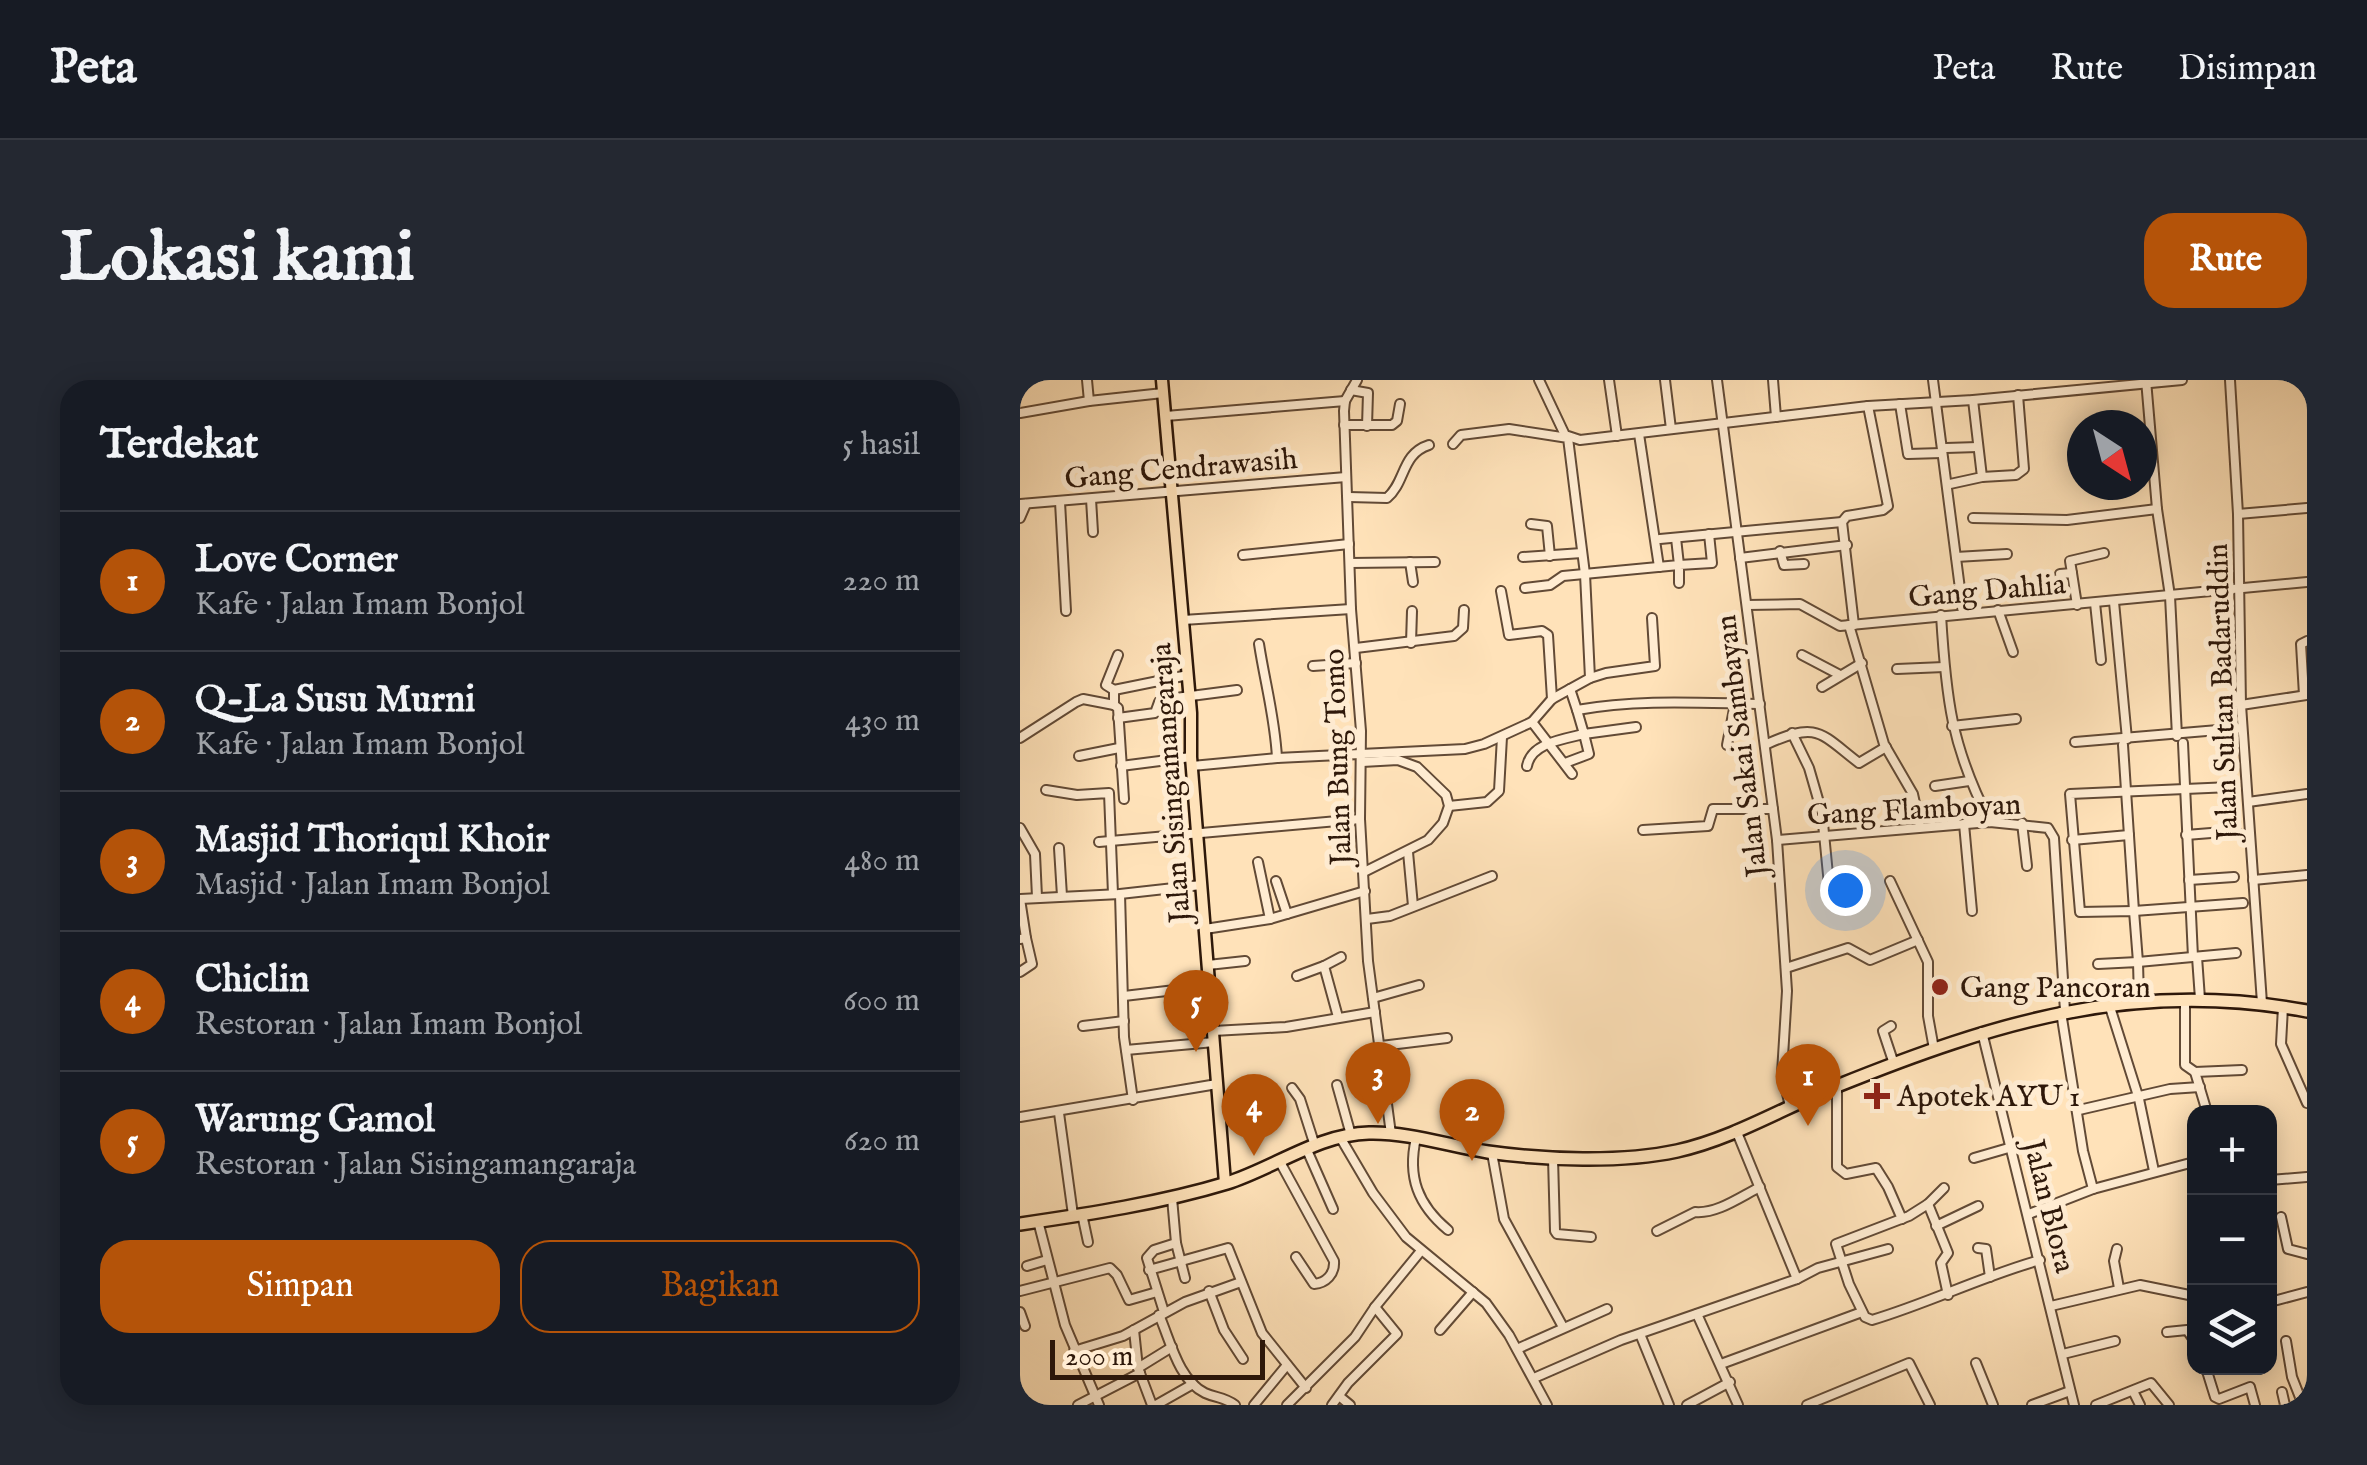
<!DOCTYPE html>
<html lang="id">
<head>
<meta charset="utf-8">
<style>
  body { margin:0; font-family:"IM FELL English",serif; background:#242831; color:#f1f3f6 }
  .controls { position:absolute; right:30px; bottom:30px; display:grid; overflow:hidden; border-radius:20px; box-shadow:0 5px 25px #0003 }
  .controls button { width:90px; height:90px; display:grid; place-items:center; padding:0; border:0; border-bottom:2px solid #363941; background:#171b24; color:#f1f3f6; font:50px sans-serif }
  .compass { position:absolute; left:1047px; top:30px; width:90px; height:90px; border-radius:50%; background:#171b24; box-shadow:0 5px 25px #0003; rotate:144deg }
  .scale { position:absolute; left:30px; bottom:25px; width:215px; box-sizing:border-box; padding-left:10px; border:5px solid #2e180a; border-top:0; font-size:28px; line-height:35px; white-space:nowrap; color:#2e180a; -webkit-text-stroke:8px #ffecd2; paint-order:stroke }
  .you { position:absolute; left:825px; top:510px; width:35px; height:35px; margin:-25px; border:8px solid #fff; border-radius:50%; background:#1a73e8; box-shadow:0 0 0 15px #1a73e833 }
  .badge { display:grid; place-items:center; width:65px; height:65px; border-radius:50%; background:#b45309; color:#fff; font-size:32px; font-weight:700 }
  .pin { position:absolute; translate:-50% -82px; filter:drop-shadow(0 2px 5px #0008) }
  .pin::after { content:''; position:absolute; top:52px; width:35px; height:30px; background:inherit; clip-path:polygon(0 0,100% 0,50% 100%) }
  .list { margin:0; padding:0; list-style:none }
  h2 { display:flex; justify-content:space-between; align-items:center; height:130px; margin:0; padding:0 40px; font-size:42px }
  h2 small { font-size:32px; font-weight:400; color:#9ea1a6 }
  .list li { display:grid; grid-template-columns:65px 1fr auto; gap:30px; align-items:center; box-sizing:border-box; height:140px; padding:0 40px; border-top:2px solid #363941 }
  .list b { display:block; font-size:38px; white-space:nowrap }
  .list p { margin:0; font-size:32px; white-space:nowrap; color:#9ea1a6 }
  .list em { font-size:32px; font-style:normal; color:#9ea1a6 }
  .actions { display:flex; gap:20px; padding:30px 40px }
  .actions a { flex:1; padding:22px 0; border:2px solid #b45309; border-radius:30px; text-align:center; font-size:35px; color:#b45309 }
  .actions .main { background:#b45309; color:#fff }
  .icon { flex:none; width:55px; height:55px; fill:none; stroke:currentColor; stroke-width:2; stroke-linecap:round; stroke-linejoin:round }
  .map { position:relative; flex:none; width:1287px; height:1025px; overflow:hidden; border-radius:30px }
  header { display:flex; align-items:center; gap:60px; box-sizing:border-box; height:140px; padding:0 50px; background:#171b24; border-bottom:2px solid #363941 }
  header strong { font-size:48px }
  nav { display:flex; gap:55px; margin-inline-start:auto; font-size:35px }
  .intro { display:flex; align-items:center; justify-content:space-between; box-sizing:border-box; height:240px; padding:0 60px }
  h1 { margin:0; font-size:70px }
  .button { padding:25px 45px; border-radius:30px; background:#b45309; color:#fff; font-size:35px; font-weight:700 }
  main { display:flex; gap:60px; padding:0 60px }
  aside { flex:1; background:#171b24; border-radius:30px; box-shadow:0 5px 25px #0003 }
  .map>svg:first-child { display:block }
</style>
</head>
<body>
<header>
<strong>Peta</strong>
<nav><a>Peta</a><a>Rute</a><a>Disimpan</a></nav>
</header>
<div class="intro"><h1>Lokasi kami</h1><a class="button">Rute</a></div>
<main>
<aside>
<h2>Terdekat<small>5 hasil</small></h2>
<ul class="list">
<li><span class="badge">1</span><div><b>Love Corner</b><p>Kafe · Jalan Imam Bonjol</p></div><em>220 m</em></li>
<li><span class="badge">2</span><div><b>Q-La Susu Murni</b><p>Kafe · Jalan Imam Bonjol</p></div><em>430 m</em></li>
<li><span class="badge">3</span><div><b>Masjid Thoriqul Khoir</b><p>Masjid · Jalan Imam Bonjol</p></div><em>480 m</em></li>
<li><span class="badge">4</span><div><b>Chiclin</b><p>Restoran · Jalan Imam Bonjol</p></div><em>600 m</em></li>
<li><span class="badge">5</span><div><b>Warung Gamol</b><p>Restoran · Jalan Sisingamangaraja</p></div><em>620 m</em></li>
</ul>
<div class="actions"><a class="main">Simpan</a><a>Bagikan</a></div>
</aside>
<div class="map">
<svg width="1287" height="1025" viewBox="0 0 1287 1025">
  <rect width="100%" height="100%" fill="#ffe2b9"/>
  <filter id="stains"><feTurbulence type="fractalNoise" baseFrequency=".002" numOctaves="4"/><feColorMatrix values="0 0 0 0 .2 0 0 0 0 .09 0 0 0 0 .02 0 0 0 .5 -.17"/></filter>
  <radialGradient id="worn" r=".72"><stop offset=".6" stop-color="#630" stop-opacity="0"/><stop offset="1" stop-color="#630" stop-opacity=".3"/></radialGradient>
  <g fill="none" stroke-linecap="round" stroke-linejoin="round">
    <g stroke="#624a36" stroke-width="12">
      <g id="minor">
        <polyline points="67,0 69,21"/>
        <polyline points="337,0 325,21 324,31 331,229 341,351 340,439 348,581 371,754"/>
        <polyline points="519,0 545,55 560,60 848,26 953,20 1162,0"/>
        <polyline points="589,0 597,56"/>
        <polyline points="645,0 651,49"/>
        <polyline points="697,0 757,460 767,611 762,693 770,726"/>
        <polyline points="753,0 756,37"/>
        <polyline points="913,0 943,232"/>
        <polyline points="1126,0 1137,129 1150,216 1157,356"/>
        <polyline points="1210,0 1218,134 1221,325 1242,623"/>
        <polyline points="331,10 348,13 347,46"/>
        <polyline points="880,24 888,74 922,73"/>
        <polyline points="0,33 69,21 143,13"/>
        <polyline points="146,36 325,21"/>
        <polyline points="324,45 372,45 377,41 380,24"/>
        <polyline points="619,54 639,187"/>
        <polyline points="433,64 441,55 489,49 548,58 565,194 570,298 532,319 512,342 552,394"/>
        <polyline points="926,68 958,67"/>
        <polyline points="962,97 996,95 1004,89 998,15"/>
        <polyline points="930,104 962,97 953,20"/>
        <path d="M329 117 367 118C386 102 381 74 409 65"/>
        <polyline points="71,119 73,152"/>
        <polyline points="40,122 46,231"/>
        <polyline points="0,124 326,97"/>
        <polyline points="1218,134 1287,128"/>
        <polyline points="0,138 6,124"/>
        <polyline points="953,138 1047,140 1137,129"/>
        <polyline points="511,144 527,146 530,176"/>
        <polyline points="640,159 822,142"/>
        <polyline points="760,171 764,185 784,184"/>
        <polyline points="223,175 329,164"/>
        <polyline points="503,177 562,173"/>
        <polyline points="936,177 987,174"/>
        <polyline points="720,178 827,165"/>
        <polyline points="390,182 393,202"/>
        <polyline points="330,183 415,182"/>
        <polyline points="1052,193 1050,181 1084,173"/>
        <polyline points="1040,194 1052,193 1057,225"/>
        <polyline points="659,203 659,185 692,183 689,154"/>
        <polyline points="505,208 530,205 543,196 659,185 656,158"/>
        <polyline points="481,211 489,255 522,251 528,255 532,319"/>
        <polyline points="1094,222 1107,359"/>
        <polyline points="1075,223 1081,280"/>
        <polyline points="727,225 780,224 820,246 1287,202"/>
        <polyline points="978,230 993,272"/>
        <path d="M921 235C926 318 931 366 970 442"/>
        <polyline points="163,240 331,229"/>
        <polyline points="829,245 864,364 893,414 900,446"/>
        <polyline points="834,245 822,142 827,136 863,130 868,126 848,26"/>
        <polyline points="391,263 392,231"/>
        <path d="M239 264C245 303 255 338 257 378"/>
        <polyline points="336,268 434,256 443,248 444,230"/>
        <polyline points="98,275 86,305 94,310 94,325 98,328 104,419"/>
        <polyline points="782,275 820,295"/>
        <polyline points="293,286 336,283"/>
        <polyline points="877,289 924,287"/>
        <polyline points="570,298 586,293 635,286 632,238"/>
        <polyline points="802,307 842,283"/>
        <path d="M550 309 557 330C619 319 678 323 740 324"/>
        <polyline points="94,310 168,295"/>
        <polyline points="1284,315 1281,264 1287,261"/>
        <polyline points="1221,325 1287,315"/>
        <polyline points="557,330 564,354 616,347"/>
        <polyline points="98,338 135,333 139,322 148,319 217,310"/>
        <polyline points="932,346 996,339"/>
        <polyline points="772,353 789,388 802,433 809,505"/>
        <polyline points="0,358 56,322 63,319 94,325"/>
        <polyline points="1055,362 1222,348"/>
        <polyline points="1163,363 1173,577"/>
        <path d="M747 364C798 341 800 353 839 383L866 367"/>
        <polyline points="707,365 715,324"/>
        <polyline points="1103,365 1114,531 1223,523"/>
        <polyline points="59,376 99,368"/>
        <polyline points="342,382 378,380 397,387 426,415 429,426 423,443 408,460 344,492"/>
        <polyline points="101,386 171,377"/>
        <polyline points="172,386 257,378 445,369 464,364 512,342"/>
        <path d="M507 386C511 363 544 359 564 354L569 374 545 383"/>
        <polyline points="915,406 949,401"/>
        <polyline points="1211,407 1050,414 1060,532 1114,531 1118,582 1216,573"/>
        <polyline points="26,410 57,415 89,413 93,514"/>
        <polyline points="1228,422 1287,414"/>
        <polyline points="429,426 467,422 479,411 482,357"/>
        <polyline points="1002,443 1007,486"/>
        <polyline points="944,444 952,531"/>
        <polyline points="0,448 15,474 17,517"/>
        <polyline points="623,450 688,446 693,429 753,429"/>
        <polyline points="1166,455 1216,451"/>
        <polyline points="757,460 970,442 1028,448 1034,458 1045,631"/>
        <polyline points="1052,460 1109,455"/>
        <polyline points="79,462 340,439"/>
        <polyline points="39,468 42,516"/>
        <polyline points="388,472 393,526"/>
        <polyline points="238,482 250,539"/>
        <polyline points="1169,500 1214,497"/>
        <polyline points="1233,500 1287,495"/>
        <polyline points="256,501 267,534"/>
        <polyline points="870,501 908,582 908,636 914,669"/>
        <polyline points="100,514 104,657 113,720"/>
        <polyline points="0,519 100,514 181,505"/>
        <polyline points="347,539 370,536 472,496"/>
        <polyline points="185,549 250,539 345,511"/>
        <polyline points="0,559 6,558 0,519"/>
        <polyline points="1177,577 1180,619"/>
        <polyline points="1078,584 1118,582 1119,620"/>
        <polyline points="188,585 225,581"/>
        <polyline points="304,586 321,577"/>
        <polyline points="766,588 828,568 850,580 898,560"/>
        <polyline points="0,592 12,584 6,558"/>
        <polyline points="277,596 304,586 318,637"/>
        <polyline points="104,616 189,606"/>
        <polyline points="353,618 399,605"/>
        <polyline points="1165,620 1165,685 1175,692 1187,732"/>
        <polyline points="1089,624 1119,719 1134,791"/>
        <polyline points="1263,627 1261,664 1287,723"/>
        <polyline points="1041,632 1063,771 1073,809"/>
        <polyline points="63,646 104,641"/>
        <polyline points="871,646 863,651 874,684"/>
        <polyline points="193,651 266,647 355,632"/>
        <polyline points="962,652 1054,1025"/>
        <polyline points="361,666 427,658"/>
        <polyline points="106,670 194,662"/>
        <polyline points="1175,692 1222,690"/>
        <polyline points="317,705 331,755"/>
        <polyline points="817,706 817,787 826,794 856,788 868,807 882,839"/>
        <polyline points="272,708 280,719 295,766"/>
        <polyline points="1059,730 1150,709 1180,707"/>
        <polyline points="39,733 53,835"/>
        <polyline points="0,737 197,704"/>
        <polyline points="716,750 777,899"/>
        <polyline points="320,757 353,813 386,857 466,923 489,955 527,1025"/>
        <path d="M396 758C387 797 398 825 428 850"/>
        <polyline points="287,770 313,829"/>
        <polyline points="472,773 484,839 543,947"/>
        <polyline points="533,778 535,851 537,854 571,857"/>
        <polyline points="954,778 992,767"/>
        <path d="M260 782 314 881C315 894 306 903 294 904L276 877"/>
        <polyline points="1250,800 1287,797"/>
        <path d="M924 808 908 824 889 836 816 864 829 904 845 937 852 940C909 923 963 896 1020 880"/>
        <polyline points="152,818 156,863 165,898"/>
        <polyline points="908,824 928,873 921,883 928,915"/>
        <polyline points="62,834 68,862"/>
        <polyline points="1009,834 1073,809 1174,782"/>
        <polyline points="1261,837 1268,869 1287,874"/>
        <polyline points="18,841 45,945 79,1025"/>
        <polyline points="916,846 958,826"/>
        <path d="M637 851 675 832C697 834 720 817 740 807"/>
        <polyline points="958,868 966,869 970,897"/>
        <polyline points="1097,869 1094,881 1099,908"/>
        <polyline points="7,886 27,880"/>
        <polyline points="129,890 208,868 242,953 286,1008"/>
        <polyline points="0,911 90,888 97,895 109,920 137,912"/>
        <polyline points="189,911 204,950 223,979"/>
        <polyline points="1250,922 1287,912"/>
        <polyline points="1031,926 1120,905 1174,916"/>
        <polyline points="0,932 5,946"/>
        <polyline points="144,932 127,878 134,870 156,863"/>
        <polyline points="677,934 718,1025"/>
        <path d="M139 935C150 959 158 1000 185 1013 196 1018 204 1017 215 1025"/>
        <polyline points="114,950 118,988 132,1025"/>
        <polyline points="420,950 453,912"/>
        <polyline points="1147,952 1167,950 1174,960"/>
        <polyline points="620,954 649,1025"/>
        <polyline points="1266,961 1272,997 1283,1025"/>
        <polyline points="497,969 587,929"/>
        <polyline points="54,971 103,956 165,922 221,902"/>
        <polyline points="1043,974 1095,961"/>
        <polyline points="956,983 973,1025"/>
        <polyline points="701,984 842,932"/>
        <polyline points="118,988 152,967"/>
        <polyline points="1186,988 1195,1017 1199,1019 1230,1007 1235,1025"/>
        <polyline points="514,998 601,960 777,899 798,888 868,869"/>
        <polyline points="1113,1011 1120,1025"/>
        <polyline points="1262,1012 1265,1025"/>
        <polyline points="319,1016 330,1025"/>
        <polyline points="58,1025 120,993"/>
        <polyline points="136,1025 173,1004"/>
        <polyline points="234,1025 267,985"/>
        <polyline points="267,1025 335,957 355,927 400,872"/>
        <polyline points="312,1025 328,1003 377,954 355,927"/>
        <polyline points="667,1025 710,1002"/>
        <polyline points="787,1025 889,983 910,1025"/>
        <polyline points="1012,1025 1050,1011"/>
        <polyline points="1076,1025 1131,1003 1149,1025"/>
      </g>
    </g>
    <g stroke="#2e180a" stroke-width="15">
      <polyline id="major" points="142,0 171,333 171,377 205,803"/>
    </g>
    <g stroke="#2e180a" stroke-width="16">
      <path id="highway" d="M0 844C69 834 141 823 207 803 254 788 299 754 349 753 389 752 429 766 468 772 525 780 601 783 657 771 712 759 765 727 817 706 976 642 1114 599 1287 631"/>
    </g>
    <use href="#minor" stroke="#ffecd2" stroke-width="8"/>
    <use href="#major" stroke="#ffe2b9" stroke-width="10"/>
    <use href="#highway" stroke="#ffe2b9" stroke-width="11"/>
  </g>
  <g fill="#8f2418" stroke="#ffecd2" stroke-width="4">
    <circle cx="920" cy="607" r="10"/>
    <path d="M852 701h10v10h10v10h-10v10h-10v-10h-10v-10h10z"/>
  </g>
  <g text-anchor="middle" stroke-width="10" stroke-linejoin="round" paint-order="stroke">
    <g font-size="30" fill="#2e180a" stroke="#ffecd2">
      <text transform="translate(161 88) rotate(-5)" y="10">Gang Cendrawasih</text>
      <text transform="translate(967 210) rotate(-5)" y="10">Gang Dahlia</text>
      <text transform="translate(1202 312) rotate(-92)" y="10">Jalan Sultan Badaruddin</text>
      <text transform="translate(721 366) rotate(-97)" y="10">Jalan Sakai Sambayan</text>
      <text transform="translate(317 377) rotate(-92)" y="10">Jalan Bung Tomo</text>
      <text transform="translate(150 403) rotate(-94)" y="10">Jalan Sisingamangaraja</text>
      <text transform="translate(894 429) rotate(-3)" y="10">Gang Flamboyan</text>
      <text transform="translate(1030 826) rotate(76)" y="10">Jalan Blora</text>
    </g>
    <g font-size="30" fill="#2e180a" stroke="#ffecd2" text-anchor="start">
      <text x="940" y="617">Gang Pancoran</text>
      <text x="877" y="726">Apotek AYU 1</text>
    </g>
  </g>
  <rect width="100%" height="100%" filter="url(#stains)"/>
  <rect width="100%" height="100%" fill="url(#worn)"/>
</svg>
<div class="controls">
<button>+</button>
<button>−</button>
<button><svg class="icon" aria-label="layers" viewBox="0 0 24 24"><path d="M12 4l9 5-9 5-9-5zM3 14l9 5 9-5"/></svg></button>
</div>
<svg class="compass" viewBox="-18 -18 36 36"><path d="M0-13l5 13h-10z" fill="#e53935"/><path d="M0 13l5-13h-10z" fill="#9ea1a6"/></svg>
<div class="scale">200 m</div>
<div class="you"></div>
<div class="pin badge" style="left:788px;top:746px">1</div>
<div class="pin badge" style="left:452px;top:781px">2</div>
<div class="pin badge" style="left:358px;top:744px">3</div>
<div class="pin badge" style="left:234px;top:776px">4</div>
<div class="pin badge" style="left:176px;top:672px">5</div>
</div>
</main>
</body>
</html>
